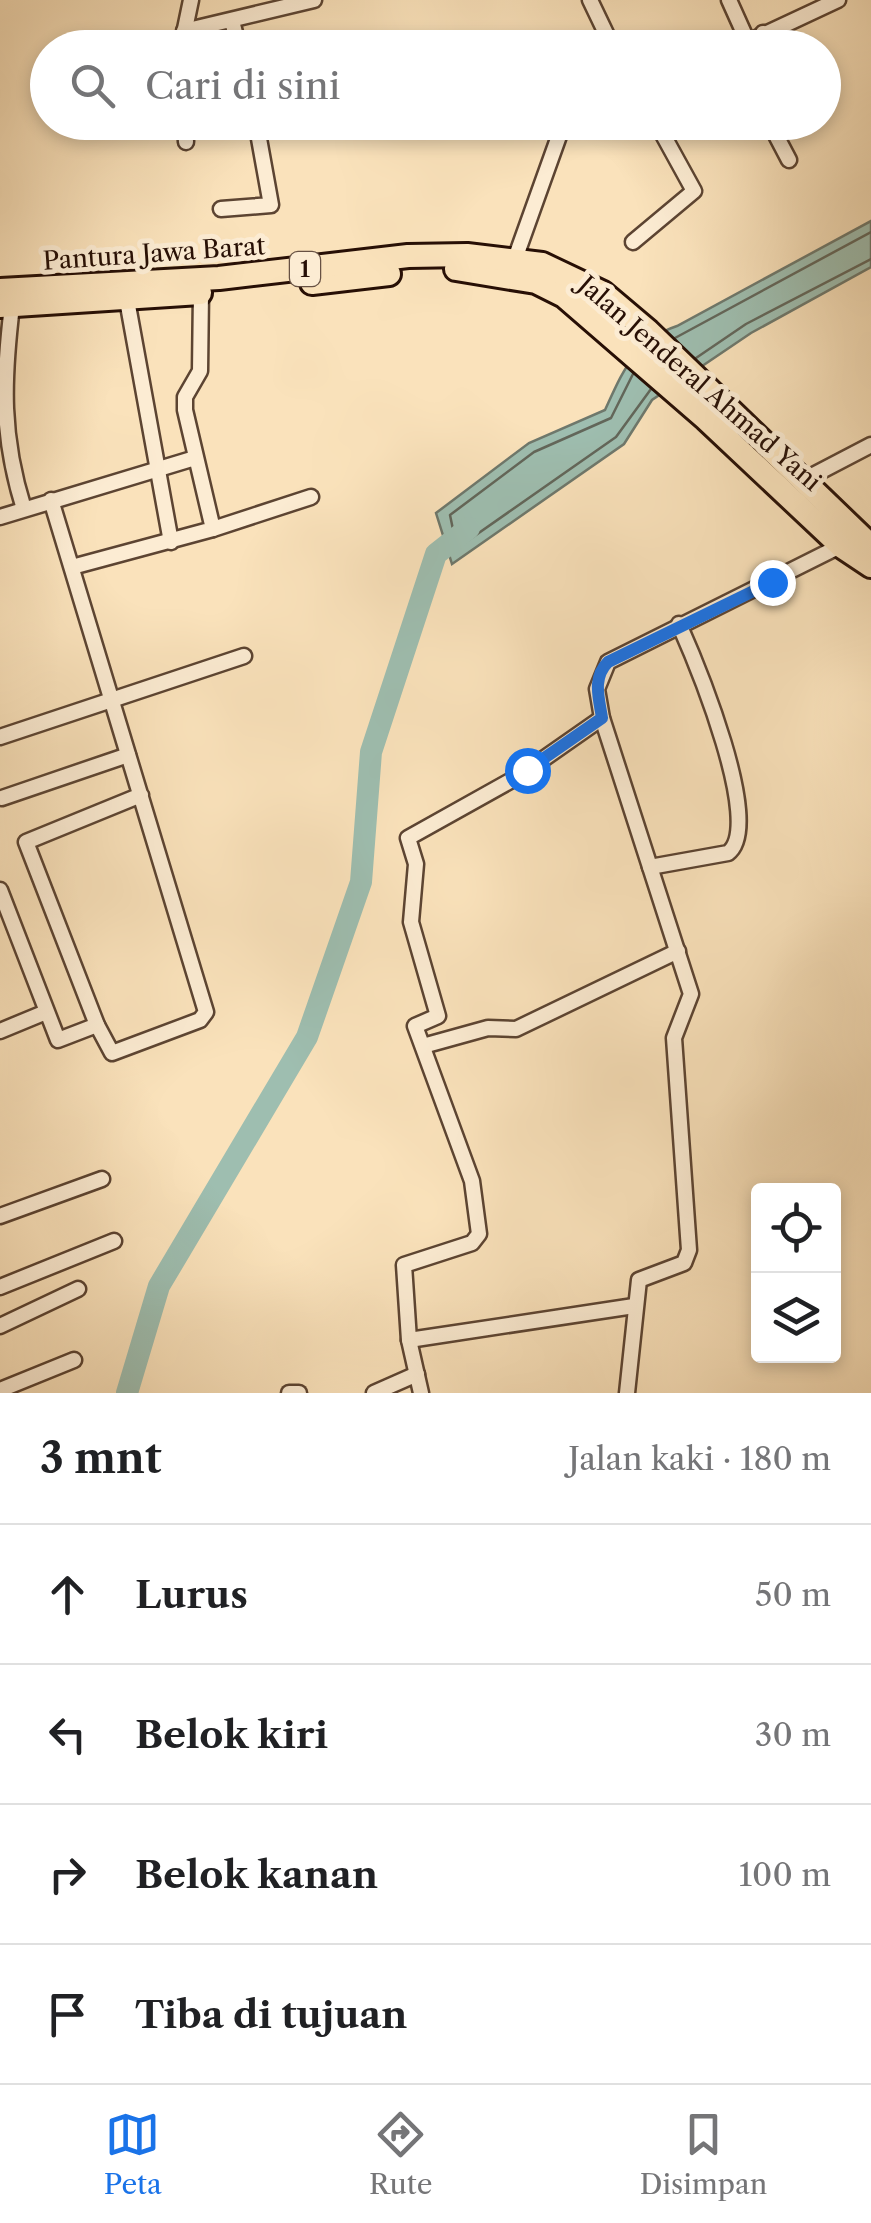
<!DOCTYPE html>
<html lang="id">
<head>
<meta charset="utf-8">
<style>
  body { margin:0; font-family:"Libre Caslon Text",serif; background:#f2f2f2; color:#202124 }
  .controls { position:absolute; right:30px; bottom:30px; display:grid; overflow:hidden; border-radius:10px; box-shadow:0 5px 15px #0003 }
  .controls button { width:90px; height:90px; display:grid; place-items:center; padding:0; border:0; border-bottom:2px solid #e0e0e0; background:#fff; color:#202124; font:50px sans-serif }
  .stop { position:absolute; width:30px; height:30px; margin:-22px; border:8px solid #1a73e8; border-radius:50%; background:#fff }
  .stop.end { background:#1a73e8; border-color:#fff; box-shadow:0 2px 10px #0008 }
  .list { margin:0; padding:0; list-style:none }
  h2 { display:flex; justify-content:space-between; align-items:center; height:130px; margin:0; padding:0 40px; font-size:42px }
  h2 small { font-size:32px; font-weight:400; color:#757577 }
  .list li { display:grid; grid-template-columns:65px 1fr auto; gap:30px; align-items:center; box-sizing:border-box; height:140px; padding:0 40px; border-top:2px solid #e0e0e0 }
  .list b { display:block; font-size:38px; white-space:nowrap }
  .list em { font-size:32px; font-style:normal; color:#757577 }
  .icon { flex:none; width:55px; height:55px; fill:none; stroke:currentColor; stroke-width:2; stroke-linecap:round; stroke-linejoin:round }
  .map { position:relative; flex:none; width:871px; height:1393px; overflow:hidden }
  .search { position:absolute; background:#fff; box-shadow:0 5px 15px #0003; left:30px; right:30px; top:30px; height:110px; display:flex; align-items:center; gap:25px; box-sizing:border-box; padding:0 35px; border-radius:55px; color:#757577; font-size:38px }
  .sheet { height:690px; background:#fff }
  nav { display:flex; justify-content:space-around; align-items:center; box-sizing:border-box; height:140px; border-top:2px solid #e0e0e0; background:#fff; font-size:28px; color:#757577 }
  nav a { display:grid; justify-items:center; gap:5px }
  nav .on { color:#1a73e8 }
  .map>svg:first-child { display:block }
</style>
</head>
<body>
<div class="map">
<svg width="871" height="1393" viewBox="0 0 871 1393">
  <rect width="100%" height="100%" fill="#fae2bb"/>
  <filter id="stains"><feTurbulence type="fractalNoise" baseFrequency=".002" numOctaves="4"/><feColorMatrix values="0 0 0 0 .2 0 0 0 0 .09 0 0 0 0 .02 0 0 0 .5 -.17"/></filter>
  <radialGradient id="worn" r=".72"><stop offset=".6" stop-color="#630" stop-opacity="0"/><stop offset="1" stop-color="#630" stop-opacity=".3"/></radialGradient>
  <path fill="#9ebeb0" stroke="#6e786c" stroke-width="2.5" d="M871 221V267L751 333 652 400 624 444 452 564 436 513 529 443 605 410C623 371 635 340 677 326Z"/>
  <g fill="none" stroke-linecap="round" stroke-linejoin="round">
    <g stroke="#62665a" stroke-width="2.5">
      <polyline points="675,338 871,232"/>
      <polyline points="696,358 746,324 871,259"/>
      <polyline points="633,374 611,418 534,452 450,515 456,544 463,544 616,437 651,389"/>
    </g>
    <polyline stroke="#9ebeb0" stroke-width="22" points="127,1393 159,1286 307,1037 361,882 371,752 436,554 469,528"/>
    <g stroke="#5c4432" stroke-width="19">
      <g id="minor">
        <polyline points="590,0 613,48"/>
        <polyline points="729,0 747,40"/>
        <polyline points="232,21 239,48"/>
        <polyline points="184,31 314,0"/>
        <polyline points="763,33 774,48"/>
        <polyline points="181,48 191,0"/>
        <polyline points="735,48 838,0"/>
        <polyline points="185,122 186,142"/>
        <polyline points="769,122 789,160"/>
        <polyline points="221,209 271,205 256,122"/>
        <polyline points="633,242 694,191 656,122"/>
        <polyline points="515,259 564,122"/>
        <polyline points="127,300 171,542"/>
        <path d="M12 306C3 381 1 436 24 509"/>
        <polyline points="802,481 871,445"/>
        <polyline points="51,500 206,1012 200,1020 112,1053 97,1025 26,842 141,795"/>
        <polyline points="0,517 195,458"/>
        <polyline points="213,529 311,497"/>
        <polyline points="72,567 213,529 185,410 185,397 200,371 201,293"/>
        <polyline points="0,737 244,656"/>
        <polyline points="2,798 128,755"/>
        <path d="M650 867 728 853C765 826 695 660 679 624"/>
        <polyline points="0,890 58,1040 97,1025"/>
        <polyline points="0,1031 46,1012"/>
        <polyline points="423,1046 488,1028 516,1029 678,951"/>
        <polyline points="0,1216 102,1179"/>
        <polyline points="0,1287 114,1241"/>
        <polyline points="0,1326 78,1289"/>
        <polyline points="409,1340 634,1306"/>
        <polyline points="0,1390 74,1360"/>
        <polyline points="289,1393 299,1393"/>
        <polyline points="374,1393 417,1374"/>
        <polyline points="421,1393 409,1340 404,1265 472,1243 479,1234 472,1181 415,1026 438,1016 411,922 416,864 408,838 519,776 602,718"/>
        <polyline points="627,1393 639,1280 684,1263 689,1250 674,1038 691,994 602,718 597,689 608,662 846,543"/>
      </g>
    </g>
    <g stroke="#270f05" stroke-width="28">
      <g id="trunk">
        <polyline points="456,269 536,282 564,296 706,419 841,546 871,566"/>
        <polyline points="312,283 389,274"/>
        <polyline points="0,290 219,278 408,256 467,255 542,264 603,293 648,331 871,546"/>
        <polyline points="0,306 200,293"/>
      </g>
    </g>
    <use href="#minor" stroke="#fcecd3" stroke-width="14"/>
    <use href="#trunk" stroke="#fae2bb" stroke-width="22"/>
  </g>
  <g fill="none" stroke-linecap="round" stroke-linejoin="round">
    <path stroke="#1a73e8" stroke-width="12" d="M527 770 602 718C599 698 592 678 608 662L772 582"/>
  </g>
  <g text-anchor="middle" stroke-width="10" stroke-linejoin="round" paint-order="stroke">
    <rect fill="#fcecd3" stroke="#675143" stroke-width="2.5" x="290" y="252" width="30" height="34" rx="8"/>
    <g font-size="22" font-weight="bold" fill="#270f05">
      <text x="305" y="277">1</text>
    </g>
    <g font-size="25" fill="#270f05" stroke="#fcecd3">
      <text transform="translate(154 253) rotate(-4)" y="9">Pantura Jawa Barat</text>
      <text transform="translate(700 383) rotate(41)" y="9">Jalan Jenderal Ahmad Yani</text>
    </g>
  </g>
  <rect width="100%" height="100%" filter="url(#stains)"/>
  <rect width="100%" height="100%" fill="url(#worn)"/>
</svg>
<div class="controls">
<button><svg class="icon" aria-label="locate" viewBox="0 0 24 24"><circle cx="12" cy="12" r="6"/><path d="M12 2v4M12 18v4M2 12h4M18 12h4"/></svg></button>
<button><svg class="icon" aria-label="layers" viewBox="0 0 24 24"><path d="M12 4l9 5-9 5-9-5zM3 14l9 5 9-5"/></svg></button>
</div>
<div class="stop" style="left:527px;top:770px"></div>
<div class="stop end" style="left:772px;top:582px"></div>
<div class="search"><svg class="icon" aria-label="search" viewBox="0 0 24 24"><circle cx="10" cy="10" r="6"/><path d="M15 15l6 6"/></svg>Cari di sini</div>
</div>
<section class="sheet">
<h2>3 mnt<small>Jalan kaki · 180 m</small></h2>
<ul class="list">
<li><svg class="icon" aria-label="ahead" viewBox="0 0 24 24"><path d="M12 20V5M6 11l6-6 6 6"/></svg><div><b>Lurus</b></div><em>50 m</em></li>
<li><svg class="icon" aria-label="left" viewBox="0 0 24 24"><path d="M17 20v-9H6M10 6l-5 5 5 5"/></svg><div><b>Belok kiri</b></div><em>30 m</em></li>
<li><svg class="icon" aria-label="right" viewBox="0 0 24 24"><path d="M7 20v-9h11M14 6l5 5-5 5"/></svg><div><b>Belok kanan</b></div><em>100 m</em></li>
<li><svg class="icon" aria-label="arrive" viewBox="0 0 24 24"><path d="M6 21V4h12l-3 4 3 4H6"/></svg><div><b>Tiba di tujuan</b></div></li>
</ul>
</section>
<nav>
<a class="on"><svg class="icon" aria-label="map" viewBox="0 0 24 24"><path d="M3 6l6-2 6 2 6-2v14l-6 2-6-2-6 2zM9 4v14M15 6v14"/></svg>Peta</a>
<a><svg class="icon" aria-label="directions" viewBox="0 0 24 24"><path d="M12 3l9 9-9 9-9-9zM9 14v-3h6M13 9l2 2-2 2"/></svg>Rute</a>
<a><svg class="icon" aria-label="saved" viewBox="0 0 24 24"><path d="M7 4h10v16l-5-4-5 4z"/></svg>Disimpan</a>
</nav>
</body>
</html>
